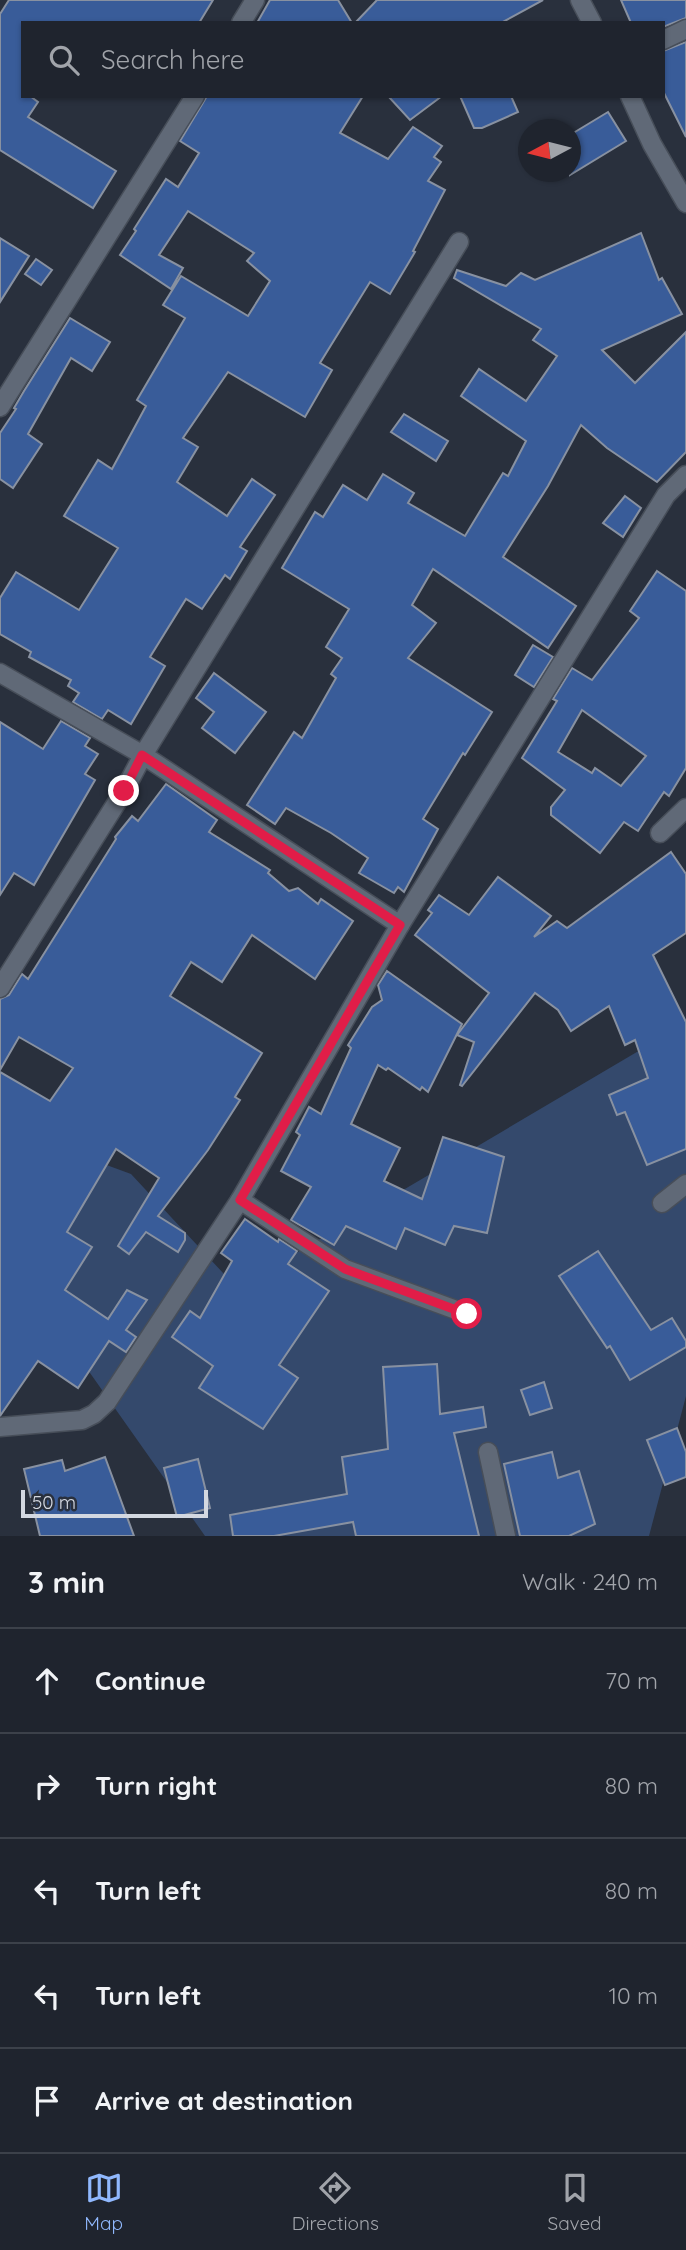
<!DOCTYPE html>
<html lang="en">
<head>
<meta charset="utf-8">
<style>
  body { margin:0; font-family:Quicksand,sans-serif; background:#272c36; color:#f1f3f6 }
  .compass { position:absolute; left:518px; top:119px; width:63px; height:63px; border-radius:50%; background:#1f242e; box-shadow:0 2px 5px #0004; rotate:263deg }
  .scale { position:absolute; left:21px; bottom:18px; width:187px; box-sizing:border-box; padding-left:7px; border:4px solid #d3d8e1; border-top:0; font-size:19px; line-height:24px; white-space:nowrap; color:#d3d8e1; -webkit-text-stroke:5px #29303d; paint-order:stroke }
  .stop { position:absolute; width:21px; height:21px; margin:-16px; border:5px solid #e11d48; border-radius:50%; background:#fff }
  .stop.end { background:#e11d48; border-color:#fff; box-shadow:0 2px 7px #0008 }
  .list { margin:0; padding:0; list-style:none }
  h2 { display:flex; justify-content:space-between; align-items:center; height:91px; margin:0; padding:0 28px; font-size:30px }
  h2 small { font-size:23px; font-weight:400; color:#a1a4aa }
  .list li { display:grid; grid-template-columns:46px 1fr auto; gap:21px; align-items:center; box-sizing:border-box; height:105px; padding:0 28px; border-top:2px solid #3c414a }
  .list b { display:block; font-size:26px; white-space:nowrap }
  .list em { font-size:23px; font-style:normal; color:#a1a4aa }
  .icon { flex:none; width:38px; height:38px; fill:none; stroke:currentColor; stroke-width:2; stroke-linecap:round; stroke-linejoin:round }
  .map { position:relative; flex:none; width:686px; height:1536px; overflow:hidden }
  .search { position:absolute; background:#1f242e; box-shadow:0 2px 5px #0004; left:21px; right:21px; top:21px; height:77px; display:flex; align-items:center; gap:18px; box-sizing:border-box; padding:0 24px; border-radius:0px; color:#a1a4aa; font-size:26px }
  .sheet { height:616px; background:#1f242e }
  nav { display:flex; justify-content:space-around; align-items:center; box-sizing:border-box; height:98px; border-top:2px solid #3c414a; background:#1f242e; font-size:19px; color:#a1a4aa }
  nav a { display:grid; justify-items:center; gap:4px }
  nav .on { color:#90b8fd }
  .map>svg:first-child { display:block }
</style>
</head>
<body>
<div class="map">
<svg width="686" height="1536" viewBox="0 0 686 1536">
  <rect width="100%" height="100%" fill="#29303d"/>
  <polygon fill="#34496c" points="686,1023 686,1396 649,1536 205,1536 47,1312 44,1142 131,1174 237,1288"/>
  <g fill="#395c99" stroke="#8891a1" stroke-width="2" fill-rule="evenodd">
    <polygon points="9,0 213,0 199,23 23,23 23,96 30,96 38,102 28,117 116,171 93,208 0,150 0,14"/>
    <polygon points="270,0 338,0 352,23 257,23"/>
    <polygon points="377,0 543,0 501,23 355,23"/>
    <polygon points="621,0 686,0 686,18 663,27 663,23 631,23"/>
    <polygon points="686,42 686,137 663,91 663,51"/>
    <polygon points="207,96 363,96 340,133 388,159 413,127 442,146 434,157 441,162 428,181 445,190 413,251 415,252 390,294 370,282 320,363 332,370 305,417 228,372 183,438 198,447 177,482 227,516 252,479 275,495 240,547 247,551 230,579 225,575 202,609 186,599 150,657 165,666 131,724 108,710 102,719 73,702 79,693 68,686 71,680 29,657 31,652 0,634 0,598 16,572 79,610 118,548 64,516 98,460 112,469 146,406 137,400 185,318 163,305 181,276 248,316 270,281 247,261 254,253 188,211 159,255 183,268 171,289 120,255 136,231 134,229 166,179 178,187 199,153 180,141"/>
    <polygon points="388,96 442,96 410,120"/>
    <polygon points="460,96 511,96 518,112 482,128 474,128"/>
    <polygon points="608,112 626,141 570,175 570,135"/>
    <polygon points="641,233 659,280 662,278 682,314 602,350 635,383 686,332 686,452 657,482 607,448 581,425 548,486 503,557 576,606 548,648 433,569 412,605 436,623 408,658 492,712 465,755 463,753 423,819 438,829 404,892 398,887 394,893 359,873 368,858 331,833 286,808 275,824 247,805 294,732 302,738 336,678 331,674 342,658 326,647 349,609 282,568 315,512 323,517 343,485 367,500 383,474 414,493 408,503 465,536 503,473 508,476 526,441 461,396 479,369 526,401 557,356 533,340 541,329 454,278 457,270 506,286 521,273 535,280"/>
    <polygon points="0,238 29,256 0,302"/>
    <polygon points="36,259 52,270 41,285 25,274"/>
    <polygon points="70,318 110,342 92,371 71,358 28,434 42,444 13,488 0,479 0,433 16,409 14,408 24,391"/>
    <polygon points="404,414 448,441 436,461 391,432"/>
    <polygon points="625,496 641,508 623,537 603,523"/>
    <path d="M657 571 686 591V768L669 796 664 792 638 831 624 822 600 853 551 815V807L565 790 522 758 557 701 553 699 572 668 592 680 639 618 630 611ZM582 710 646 756 621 786 595 768 592 773 558 752Z"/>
    <polygon points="533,645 553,657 534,687 515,675"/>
    <polygon points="214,673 266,712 235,753 202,728 214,712 196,698"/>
    <polygon points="61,721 90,738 85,746 98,754 85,774 95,780 34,885 14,873 0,895 0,722 43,749"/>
    <polygon points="166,784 217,820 209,832 270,870 268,873 289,891 298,888 318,904 321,899 353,921 315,979 252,935 222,982 191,962 170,996 262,1053 235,1097 240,1100 208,1150 158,1216 185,1233 185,1240 178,1252 146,1232 129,1254 118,1246 159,1178 116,1149 67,1232 92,1247 65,1290 108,1319 127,1290 147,1300 126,1330 136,1337 126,1352 109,1341 78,1388 38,1361 0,1416 0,1072 50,1101 73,1068 19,1037 0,1070 0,999 9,995 22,974 28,979 116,839 115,837 132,816 138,821"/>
    <polygon points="671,852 686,874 686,933 653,955 686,1022 686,1149 647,1165 625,1112 617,1115 609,1095 648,1078 635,1040 625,1045 609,1006 571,1031 558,1010 535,993 462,1086 460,1085 474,1042 457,1035 489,993 415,935 432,913 428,910 439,895 469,915 498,877 551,916 534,937 557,921 567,928"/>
    <polygon points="387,971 462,1024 428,1092 422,1087 420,1090 388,1068 386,1070 378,1065 351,1124 400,1148 384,1181 422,1199 443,1137 504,1157 487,1233 454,1226 445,1245 405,1228 396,1249 346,1226 334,1245 291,1220 311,1187 281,1171 300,1135 296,1132 309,1107 321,1114 351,1048 348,1045 372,1007 382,1000 378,985"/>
    <polygon points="245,1219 278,1242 279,1239 297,1251 288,1264 329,1291 279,1365 298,1378 263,1429 199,1388 213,1366 172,1337 190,1311 200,1318 232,1261 221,1253"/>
    <polygon points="598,1251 651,1330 672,1318 686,1341 686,1347 630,1380 610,1346 607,1348 559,1276"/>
    <polygon points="437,1364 440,1414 483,1407 486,1427 454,1433 479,1536 356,1536 353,1522 274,1536 233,1536 230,1515 347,1494 342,1457 388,1449 383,1367"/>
    <polygon points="544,1382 552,1408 530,1415 521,1390"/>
    <polygon points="677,1428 686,1452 686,1477 665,1485 647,1440"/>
    <polygon points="552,1452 558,1478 579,1471 595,1524 569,1536 520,1536 504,1464"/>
    <polygon points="105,1457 134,1536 40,1536 24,1469 62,1460 65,1471"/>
    <polygon points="198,1459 210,1508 177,1517 164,1468"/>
  </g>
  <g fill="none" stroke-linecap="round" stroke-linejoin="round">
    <g stroke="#474e59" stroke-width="21">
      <g id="street">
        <polyline points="580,0 592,23"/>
        <polyline points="241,23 255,0"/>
        <polyline points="663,40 686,29"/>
        <polyline points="630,96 652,144 686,203"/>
        <polyline points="0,407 195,96"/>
        <polyline points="0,673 143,755 400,925"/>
        <polyline points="660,833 686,808"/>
        <polyline points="0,988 124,791 143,755 459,242"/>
        <polyline points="240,1200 345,1269 467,1314"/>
        <polyline points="662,1203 686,1184"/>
        <polyline points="0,1427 82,1420 94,1414 107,1402 240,1200 400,925 666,495 686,475"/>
        <polyline points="488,1452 506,1536"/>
      </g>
    </g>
    <use href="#street" stroke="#606977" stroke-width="18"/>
  </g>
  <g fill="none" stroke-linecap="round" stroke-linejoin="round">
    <polyline stroke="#e11d48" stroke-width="9" points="124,791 142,755 400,925 240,1200 345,1269 467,1314"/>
  </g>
</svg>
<svg class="compass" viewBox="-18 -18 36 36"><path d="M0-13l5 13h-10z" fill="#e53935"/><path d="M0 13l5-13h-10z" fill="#a1a4aa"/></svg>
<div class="scale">50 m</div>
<div class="stop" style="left:467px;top:1314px"></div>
<div class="stop end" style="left:124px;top:791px"></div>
<div class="search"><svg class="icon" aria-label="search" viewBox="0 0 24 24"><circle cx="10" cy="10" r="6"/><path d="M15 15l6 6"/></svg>Search here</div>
</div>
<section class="sheet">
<h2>3 min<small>Walk · 240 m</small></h2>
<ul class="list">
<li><svg class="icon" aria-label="ahead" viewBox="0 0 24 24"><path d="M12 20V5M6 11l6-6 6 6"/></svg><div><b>Continue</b></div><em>70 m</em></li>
<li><svg class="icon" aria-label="right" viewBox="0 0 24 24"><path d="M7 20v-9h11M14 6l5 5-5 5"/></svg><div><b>Turn right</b></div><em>80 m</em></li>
<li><svg class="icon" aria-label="left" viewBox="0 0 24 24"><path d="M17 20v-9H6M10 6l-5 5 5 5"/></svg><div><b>Turn left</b></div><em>80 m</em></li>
<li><svg class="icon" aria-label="left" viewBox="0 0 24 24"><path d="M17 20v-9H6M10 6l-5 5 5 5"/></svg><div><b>Turn left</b></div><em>10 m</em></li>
<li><svg class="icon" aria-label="arrive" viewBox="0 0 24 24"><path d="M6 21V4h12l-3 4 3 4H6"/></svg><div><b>Arrive at destination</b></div></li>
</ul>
</section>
<nav>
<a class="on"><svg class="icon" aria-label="map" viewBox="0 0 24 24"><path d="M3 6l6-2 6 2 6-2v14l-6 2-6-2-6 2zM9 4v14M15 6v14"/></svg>Map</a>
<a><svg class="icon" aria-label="directions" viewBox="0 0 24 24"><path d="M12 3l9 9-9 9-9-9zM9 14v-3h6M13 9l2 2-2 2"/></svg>Directions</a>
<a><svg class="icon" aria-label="saved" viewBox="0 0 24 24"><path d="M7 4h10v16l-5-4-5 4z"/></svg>Saved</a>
</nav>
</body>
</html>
